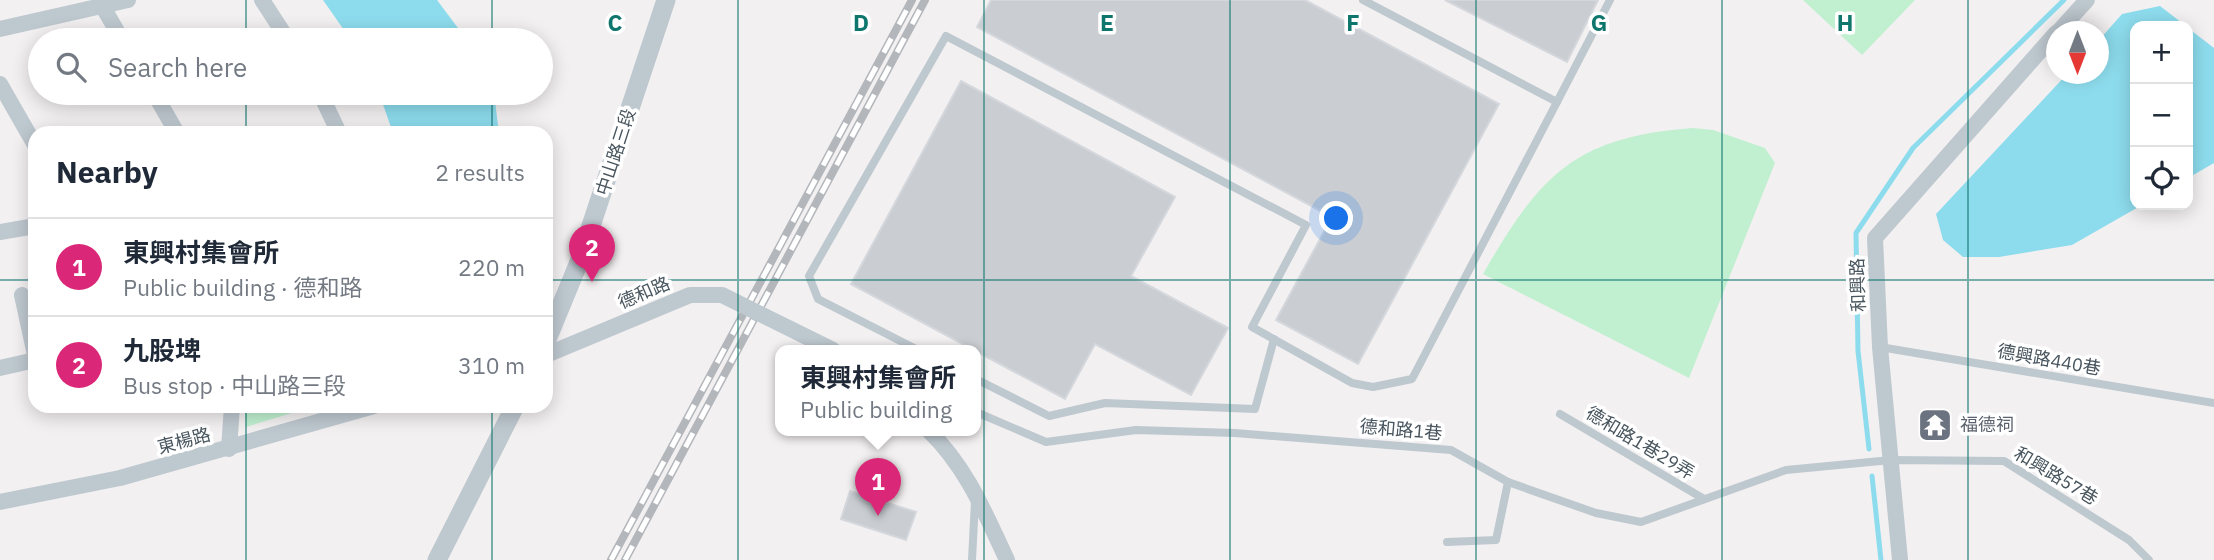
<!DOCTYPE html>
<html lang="en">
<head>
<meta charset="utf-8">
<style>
  body { margin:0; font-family:"IBM Plex Sans","Noto Sans TC",sans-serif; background:#f6f6f7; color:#1f2937 }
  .controls { position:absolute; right:21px; top:21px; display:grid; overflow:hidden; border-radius:14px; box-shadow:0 4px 18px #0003 }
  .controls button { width:63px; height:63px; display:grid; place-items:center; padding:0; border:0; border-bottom:2px solid #e0e1e3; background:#fff; color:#1f2937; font:35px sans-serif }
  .compass { position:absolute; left:2046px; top:21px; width:63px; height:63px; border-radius:50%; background:#fff; box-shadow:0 4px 18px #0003; rotate:180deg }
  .you { position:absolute; left:1337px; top:219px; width:24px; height:24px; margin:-18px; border:5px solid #fff; border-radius:50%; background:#1a73e8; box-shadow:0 0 0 10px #1a73e833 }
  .badge { display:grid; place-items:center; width:46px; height:46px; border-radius:50%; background:#db2777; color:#fff; font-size:23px; font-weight:700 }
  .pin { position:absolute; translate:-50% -58px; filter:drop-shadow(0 2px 4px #0008) }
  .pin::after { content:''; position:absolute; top:37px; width:24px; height:21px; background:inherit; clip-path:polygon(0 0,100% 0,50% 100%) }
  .popup { position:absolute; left:775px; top:345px; width:206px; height:91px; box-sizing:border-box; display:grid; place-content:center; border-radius:14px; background:#fff; filter:drop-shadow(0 2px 5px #0005); font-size:23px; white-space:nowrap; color:#747a83 }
  .popup b { font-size:26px; color:#1f2937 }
  .popup::after { content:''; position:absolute; left:50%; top:100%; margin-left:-14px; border:14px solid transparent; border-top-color:#fff }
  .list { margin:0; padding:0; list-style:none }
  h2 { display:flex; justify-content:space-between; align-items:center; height:91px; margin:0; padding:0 28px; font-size:30px }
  h2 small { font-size:23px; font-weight:400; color:#747a83 }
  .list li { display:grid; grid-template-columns:46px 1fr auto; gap:21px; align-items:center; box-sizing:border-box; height:98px; padding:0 28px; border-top:2px solid #e0e1e3 }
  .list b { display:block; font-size:26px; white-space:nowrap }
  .list p { margin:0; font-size:23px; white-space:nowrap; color:#747a83 }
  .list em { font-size:23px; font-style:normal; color:#747a83 }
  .icon { flex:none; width:38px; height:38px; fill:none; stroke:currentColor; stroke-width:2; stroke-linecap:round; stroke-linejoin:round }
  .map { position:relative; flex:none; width:2214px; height:560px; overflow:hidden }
  .search { position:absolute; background:#fff; box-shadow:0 4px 18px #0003; left:28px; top:28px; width:525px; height:77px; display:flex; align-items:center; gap:18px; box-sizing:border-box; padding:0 24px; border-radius:38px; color:#747a83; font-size:26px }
  .panel { position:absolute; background:#fff; box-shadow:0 4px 18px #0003; left:28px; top:126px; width:525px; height:287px; border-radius:21px }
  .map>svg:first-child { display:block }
</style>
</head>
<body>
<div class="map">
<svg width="2214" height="560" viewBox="0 0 2214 560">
  <rect width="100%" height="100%" fill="#f3f0f1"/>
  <g fill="#c0f0d0">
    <polygon points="1803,0 1915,0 1862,55"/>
    <path d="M1693 128 1713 130 1765 148 1775 163 1689 378 1483 274C1540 175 1574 137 1693 128Z"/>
    <polygon points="245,406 315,406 246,427"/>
  </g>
  <g fill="#8ddced">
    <polygon points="323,0 437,0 467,40 351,40"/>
    <polygon points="2160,6 2186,26 2135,26 2135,205 2142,205 2072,245 1999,257 1963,257 1943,240 1936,214 2067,74 2098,74 2099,40 2122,14"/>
    <polygon points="2188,28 2214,48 2214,163 2188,178"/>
    <polygon points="379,93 494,93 499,133 393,133"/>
  </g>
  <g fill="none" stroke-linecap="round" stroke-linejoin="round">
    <g stroke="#8ddced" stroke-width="5">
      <polyline points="1869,449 1858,351 1856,233 1913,148 2064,0"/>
      <polyline points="1872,476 1881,560"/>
    </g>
  </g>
  <g fill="#caced3" stroke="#d4d7dc" stroke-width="2">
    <polygon points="991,0 1305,0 1499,104 1358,364 1276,320 1332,217 977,27"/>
    <polygon points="1445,0 1598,0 1567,62"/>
    <polygon points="961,81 1175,197 1131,276 1228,328 1191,395 1095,344 1065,399 851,284"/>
    <polygon points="1933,413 1948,427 1938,438 1923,424"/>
    <polygon points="850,491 916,512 906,540 841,519"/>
  </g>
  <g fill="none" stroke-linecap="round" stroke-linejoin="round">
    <g stroke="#bec8cf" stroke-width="8">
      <polyline points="1557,102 1610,0"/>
      <polyline points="1880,347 2214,403"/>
      <polyline points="918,350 818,299 809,276 946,36 1306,225 1252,327 1352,383 1373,387 1412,379 1557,102 1363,0"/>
      <polyline points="976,379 1049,416 1105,403 1255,409 1274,339"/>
      <polyline points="976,412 1046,442 1136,430 1235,433 1451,450 1508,482 1596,513 1641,522 1786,470 1891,460 2004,461 2129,540 2149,560"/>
      <polyline points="1560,414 1704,499"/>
      <polyline points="1447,542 1496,540 1508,482"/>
      <polyline points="972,560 975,501"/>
    </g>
    <g stroke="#bec8cf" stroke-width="16">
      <polyline points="262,0 288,40"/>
      <polyline points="103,7 122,40"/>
      <polyline points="0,29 128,0"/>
      <polyline points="2058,32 2087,0"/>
      <polyline points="0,84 35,145"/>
      <polyline points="154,93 177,133"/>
      <polyline points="320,93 339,133"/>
      <polyline points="0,232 35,226"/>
      <polyline points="22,295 35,355"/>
      <polyline points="0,368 35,360"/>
      <path d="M928 430C966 466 985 513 1007 560"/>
      <polyline points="229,449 232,406"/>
      <polyline points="0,502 120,478 374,406"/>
      <polyline points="1900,560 1880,347 1875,238 2056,33"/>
    </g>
    <g stroke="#bec8cf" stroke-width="19">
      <polyline points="546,342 579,262 666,0"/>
      <polyline points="437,560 515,406"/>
    </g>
    <g stroke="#b3b6bb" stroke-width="8">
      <g id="rail">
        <polyline points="611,560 912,0"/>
        <polyline points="625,560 925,0"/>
      </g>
    </g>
    <use href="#rail" stroke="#fff" stroke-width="5" stroke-dasharray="16" stroke-linecap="butt"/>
    <polyline stroke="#bec8cf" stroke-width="16" points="546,355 690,295 722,295 833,350"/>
  </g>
  <path fill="none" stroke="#0f766e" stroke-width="2" stroke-opacity="0.55" d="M246 0V40M492 0V40M738 0V560M984 0V560M1230 0V560M1476 0V560M1722 0V560M1968 0V560M246 93V133M492 93V133M0 280H35M546 280H2214M246 406V560M492 406V560"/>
  <defs>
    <g id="temple-square" transform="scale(1.75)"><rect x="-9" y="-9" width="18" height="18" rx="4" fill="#6b7280" stroke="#fff"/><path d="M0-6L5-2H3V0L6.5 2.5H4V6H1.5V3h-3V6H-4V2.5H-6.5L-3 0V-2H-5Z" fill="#fff"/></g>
  </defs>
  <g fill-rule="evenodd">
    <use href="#temple-square" x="1935" y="425"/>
  </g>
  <g text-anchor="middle" stroke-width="7" stroke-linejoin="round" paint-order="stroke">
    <g font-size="18" fill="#48555e" stroke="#fff">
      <text transform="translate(616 152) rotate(-72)" y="6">中山路三段</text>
      <text transform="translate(1858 285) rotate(-92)" y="6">和興路</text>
      <text transform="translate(644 293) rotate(-23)" y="6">德和路</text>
      <text transform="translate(2049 360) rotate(10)" y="6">德興路440巷</text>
      <text transform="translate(1401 430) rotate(5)" y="6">德和路1巷</text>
      <text transform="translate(184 441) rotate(-15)" y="6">東楊路</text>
      <text transform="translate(1640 443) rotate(31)" y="6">德和路1巷29弄</text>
      <text transform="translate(2056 476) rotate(31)" y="6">和興路57巷</text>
    </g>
    <g font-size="18" fill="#5b616d" stroke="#fff" text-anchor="start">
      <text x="1960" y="431">福德祠</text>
    </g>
  </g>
  <g font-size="23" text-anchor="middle" font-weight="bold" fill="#0f766e" stroke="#fff" stroke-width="7" stroke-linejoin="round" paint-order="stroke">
    <text x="615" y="31">C</text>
    <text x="861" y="31">D</text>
    <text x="1107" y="31">E</text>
    <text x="1353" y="31">F</text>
    <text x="1599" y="31">G</text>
    <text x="1845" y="31">H</text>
  </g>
</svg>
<div class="controls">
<button>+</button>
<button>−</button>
<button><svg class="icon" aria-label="locate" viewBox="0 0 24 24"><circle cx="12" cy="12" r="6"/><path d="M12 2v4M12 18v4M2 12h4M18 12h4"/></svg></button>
</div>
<svg class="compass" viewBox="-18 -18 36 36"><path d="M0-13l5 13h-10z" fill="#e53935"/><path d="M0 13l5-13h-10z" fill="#747a83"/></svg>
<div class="you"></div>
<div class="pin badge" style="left:878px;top:516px">1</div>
<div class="popup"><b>東興村集會所</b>Public building</div>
<div class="pin badge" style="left:592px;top:282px">2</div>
<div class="search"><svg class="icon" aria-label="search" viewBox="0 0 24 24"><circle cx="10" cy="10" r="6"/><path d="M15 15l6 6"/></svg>Search here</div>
<section class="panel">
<h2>Nearby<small>2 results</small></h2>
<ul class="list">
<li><span class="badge">1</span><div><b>東興村集會所</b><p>Public building · 德和路</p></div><em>220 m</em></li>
<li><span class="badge">2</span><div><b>九股埤</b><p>Bus stop · 中山路三段</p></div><em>310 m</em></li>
</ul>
</section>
</div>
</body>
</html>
